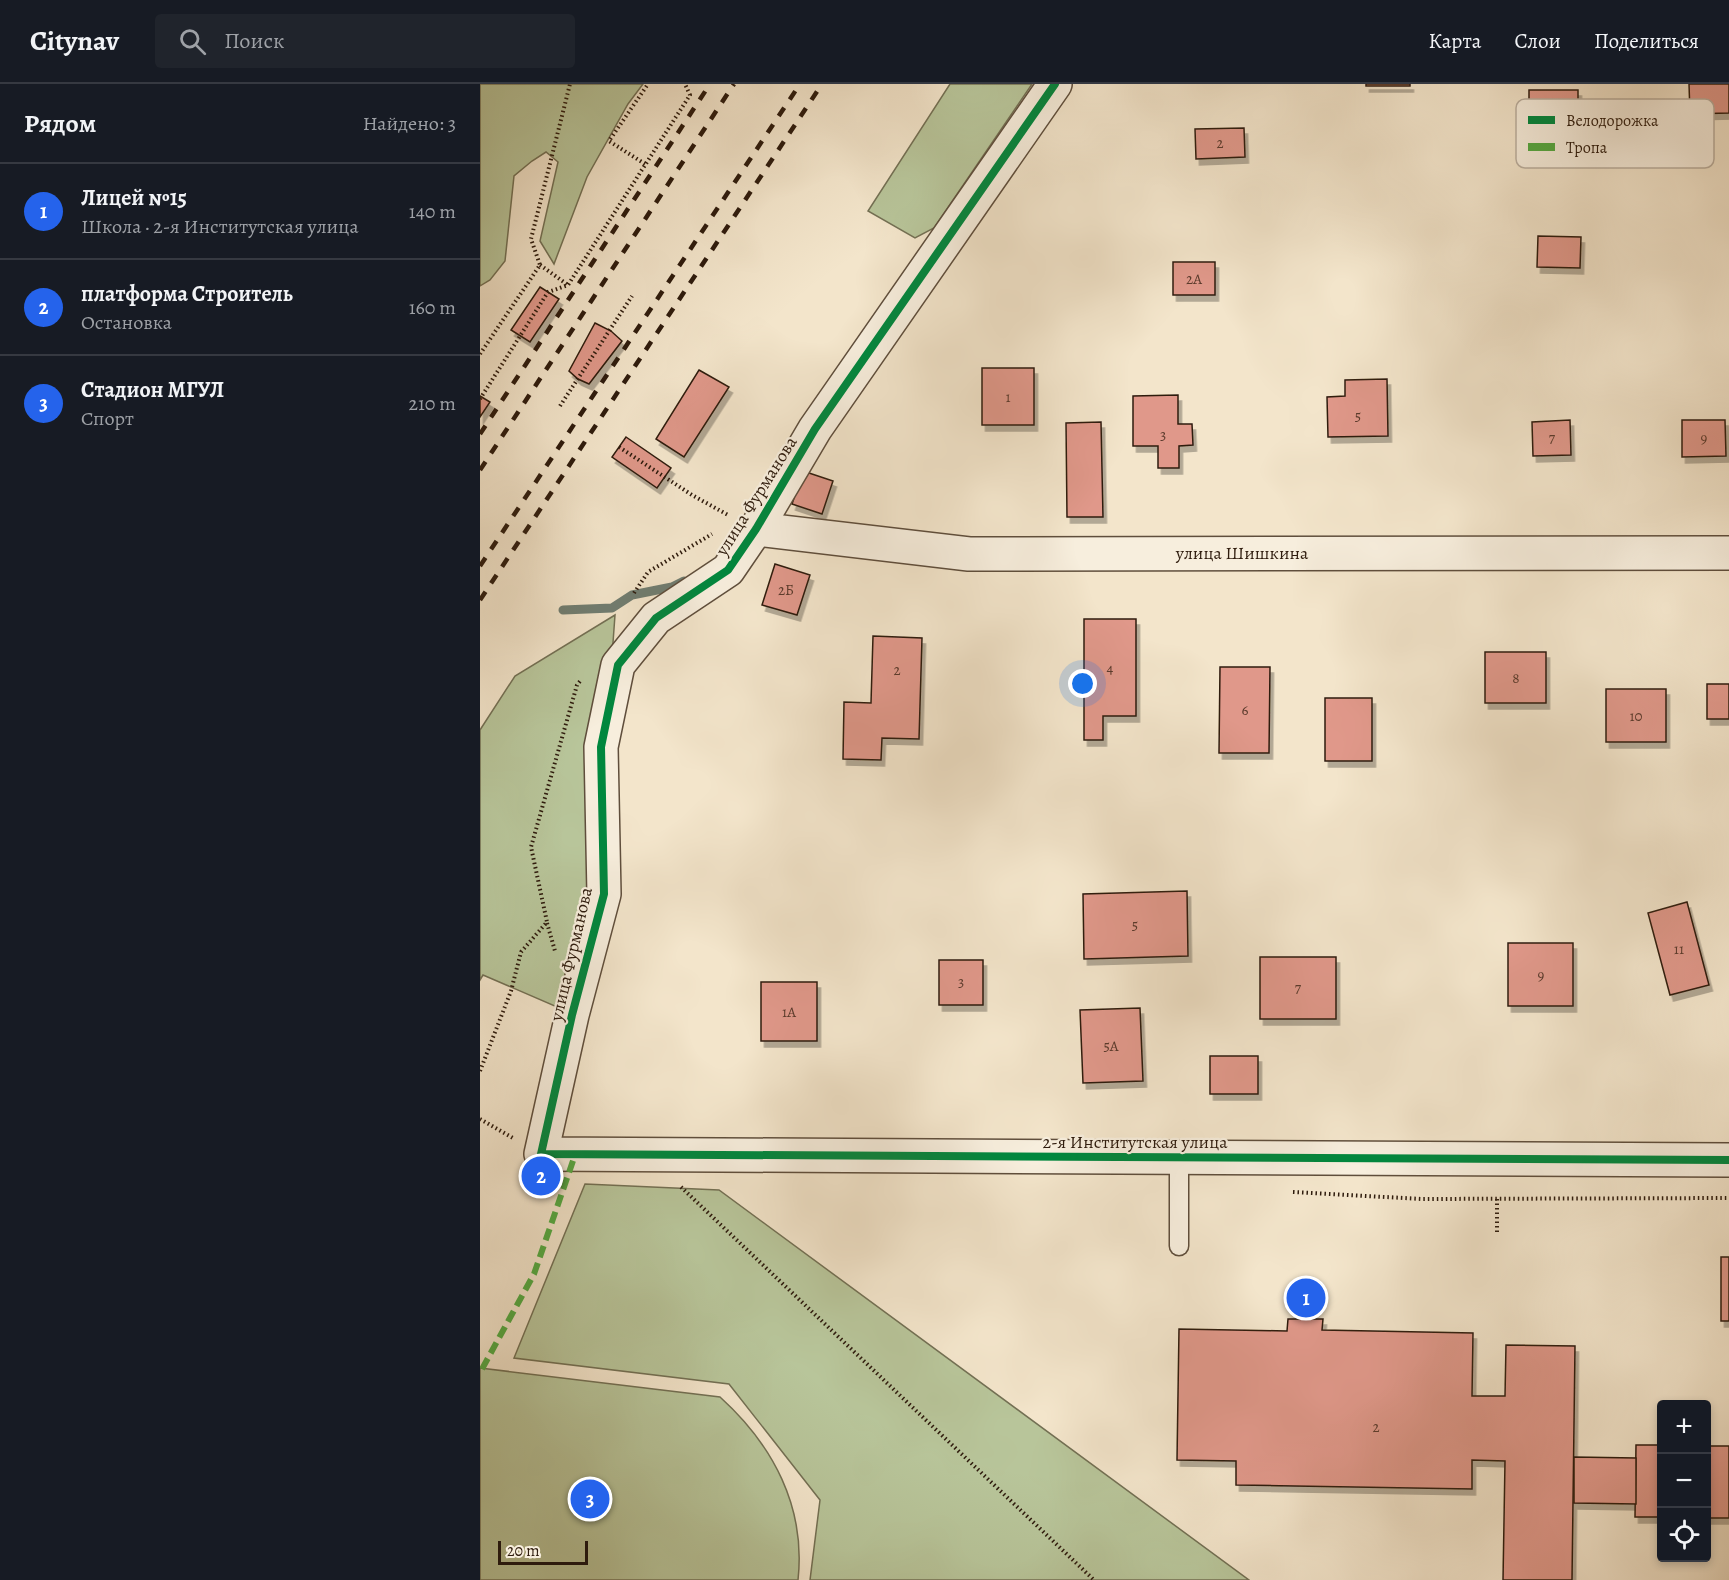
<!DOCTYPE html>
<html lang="ru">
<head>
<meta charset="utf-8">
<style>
  body { margin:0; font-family:Alegreya,serif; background:#20242c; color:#f1f3f6 }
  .controls { position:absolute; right:18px; bottom:18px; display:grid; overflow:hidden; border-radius:6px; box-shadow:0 3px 9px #0003 }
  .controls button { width:54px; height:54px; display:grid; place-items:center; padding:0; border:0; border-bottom:2px solid #363941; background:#171b24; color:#f1f3f6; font:30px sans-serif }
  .scale { position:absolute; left:18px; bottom:15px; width:90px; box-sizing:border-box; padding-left:6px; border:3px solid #2e1b0d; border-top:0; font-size:16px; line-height:21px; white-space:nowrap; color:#2e1b0d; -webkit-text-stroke:4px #f7eedd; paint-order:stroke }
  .you { position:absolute; left:603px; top:600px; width:21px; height:21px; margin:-15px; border:4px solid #fff; border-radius:50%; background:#1a73e8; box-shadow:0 0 0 9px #1a73e833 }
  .badge { display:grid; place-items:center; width:39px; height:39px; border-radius:50%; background:#2563eb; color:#fff; font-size:20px; font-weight:700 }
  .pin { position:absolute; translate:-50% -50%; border:3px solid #fff; box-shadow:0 2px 6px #0006 }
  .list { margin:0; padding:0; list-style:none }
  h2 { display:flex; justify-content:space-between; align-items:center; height:78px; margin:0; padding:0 24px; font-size:26px }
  h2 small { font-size:20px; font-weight:400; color:#9ea1a6 }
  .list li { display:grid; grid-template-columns:39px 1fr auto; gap:18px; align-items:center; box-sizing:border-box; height:96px; padding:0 24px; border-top:2px solid #363941 }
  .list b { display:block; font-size:22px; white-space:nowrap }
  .list p { margin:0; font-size:20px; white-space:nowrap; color:#9ea1a6 }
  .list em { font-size:20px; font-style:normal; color:#9ea1a6 }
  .icon { flex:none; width:33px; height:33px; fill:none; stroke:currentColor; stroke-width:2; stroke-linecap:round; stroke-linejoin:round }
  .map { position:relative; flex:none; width:1249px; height:1496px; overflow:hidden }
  header { display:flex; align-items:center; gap:36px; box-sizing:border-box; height:84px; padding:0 30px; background:#171b24; border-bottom:2px solid #363941 }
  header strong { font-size:28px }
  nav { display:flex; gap:33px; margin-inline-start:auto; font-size:21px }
  .search { width:420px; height:54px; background:#20242c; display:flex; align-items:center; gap:15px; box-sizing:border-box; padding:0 21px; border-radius:6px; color:#9ea1a6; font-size:22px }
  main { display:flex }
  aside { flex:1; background:#171b24 }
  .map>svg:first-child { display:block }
</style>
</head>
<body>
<header>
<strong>Citynav</strong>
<div class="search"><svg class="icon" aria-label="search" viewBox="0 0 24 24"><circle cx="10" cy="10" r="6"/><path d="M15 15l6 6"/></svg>Поиск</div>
<nav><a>Карта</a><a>Слои</a><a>Поделиться</a></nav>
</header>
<main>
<aside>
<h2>Рядом<small>Найдено: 3</small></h2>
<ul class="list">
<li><span class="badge">1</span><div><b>Лицей №15</b><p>Школа · 2-я Институтская улица</p></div><em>140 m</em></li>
<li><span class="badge">2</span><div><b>платформа Строитель</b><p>Остановка</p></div><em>160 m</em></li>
<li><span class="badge">3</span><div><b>Стадион МГУЛ</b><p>Спорт</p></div><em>210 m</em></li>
</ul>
</aside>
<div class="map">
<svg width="1249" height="1496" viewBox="0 0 1249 1496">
  <defs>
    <filter id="shadow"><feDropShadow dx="3.5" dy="6" stdDeviation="0" flood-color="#0004"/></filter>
  </defs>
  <rect width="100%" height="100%" fill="#f3e5cb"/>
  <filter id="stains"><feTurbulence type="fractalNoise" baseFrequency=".00333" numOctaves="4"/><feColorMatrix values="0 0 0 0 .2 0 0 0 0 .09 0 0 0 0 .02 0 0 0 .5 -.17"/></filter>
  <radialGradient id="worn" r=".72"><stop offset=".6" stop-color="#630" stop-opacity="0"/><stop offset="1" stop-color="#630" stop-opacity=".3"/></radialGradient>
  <g fill="#b8c59a" stroke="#737054" stroke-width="1.5">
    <polygon points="0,0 163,0 148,20 107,93 74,180 60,157 78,78 66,68 52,77 34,92 25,177 10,196 0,202"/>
    <polygon points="470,0 552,0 454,144 435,154 388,127"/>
    <polygon points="135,531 115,807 84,926 3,891 0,896 0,646 35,592"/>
    <polygon points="105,1100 239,1106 769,1496 330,1496 340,1416 249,1300 34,1274"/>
    <path d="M0 1284 240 1313C293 1361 326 1423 318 1496H0Z"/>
  </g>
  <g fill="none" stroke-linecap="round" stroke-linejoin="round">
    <polyline stroke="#707d71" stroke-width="9" points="83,526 132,524 152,511 192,503 204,497"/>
  </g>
  <g fill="#e0988a" stroke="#2e1b0d" stroke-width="1.5" filter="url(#shadow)">
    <rect x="886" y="0" width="44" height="2"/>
    <polygon points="1209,0 1249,0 1249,29 1210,30"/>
    <rect x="1049" y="6" width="49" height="48"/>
    <polygon points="764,44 765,73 716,75 715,45"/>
    <polygon points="1058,152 1101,153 1100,184 1057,183"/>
    <rect x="693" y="178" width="42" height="33"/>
    <polygon points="60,203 79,215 50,258 31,246"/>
    <polygon points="115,239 131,247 142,257 109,300 98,295 89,287"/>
    <rect x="502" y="284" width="52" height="57"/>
    <polygon points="219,286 249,303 204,373 176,355"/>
    <polygon points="907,295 908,352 848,353 847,313 865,312 865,296"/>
    <polygon points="698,311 698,340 712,340 713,361 699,362 699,384 678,384 678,362 653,362 653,312"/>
    <polygon points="0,312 10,318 0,333"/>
    <polygon points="1090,336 1091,371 1053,372 1052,338"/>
    <polygon points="1202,336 1245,336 1246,372 1202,373"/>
    <polygon points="621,338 623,433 587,433 586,339"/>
    <polygon points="146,353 191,384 177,404 132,373"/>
    <polygon points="323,387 353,397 342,430 312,420"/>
    <polygon points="295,480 330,491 317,531 282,521"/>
    <polygon points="604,535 656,535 656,632 623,632 623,656 604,656"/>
    <polygon points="393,552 442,554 439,655 402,654 401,676 363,675 364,618 391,619"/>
    <rect x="1005" y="568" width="61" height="51"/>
    <polygon points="740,583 790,583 789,669 739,669"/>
    <rect x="1227" y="600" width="22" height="35"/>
    <rect x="1126" y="605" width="60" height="53"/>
    <rect x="845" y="614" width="47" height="63"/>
    <polygon points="707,807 708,872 604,875 603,810"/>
    <polygon points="1207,818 1229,901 1190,911 1168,829"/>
    <rect x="1028" y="859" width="65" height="63"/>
    <rect x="780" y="873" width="76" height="62"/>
    <rect x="459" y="876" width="44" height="45"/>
    <rect x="281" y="898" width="56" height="59"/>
    <polygon points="660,924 663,997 603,999 600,926"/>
    <rect x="730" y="972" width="48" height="38"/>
    <rect x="1241" y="1173" width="8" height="64"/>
    <polygon points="808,1235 843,1235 842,1246 993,1249 992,1312 1025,1312 1026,1261 1095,1262 1092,1496 1023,1496 1025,1377 992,1376 992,1405 756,1401 756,1377 697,1376 699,1245 807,1247"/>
    <polygon points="1156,1361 1182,1361 1182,1433 1155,1433"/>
    <rect x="1226" y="1362" width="23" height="72"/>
    <polygon points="1094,1373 1156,1374 1156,1420 1094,1419"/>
  </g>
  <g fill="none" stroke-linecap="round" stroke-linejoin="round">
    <g stroke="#5f4e3c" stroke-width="21">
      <polyline id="lane" points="699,1073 699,1162"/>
    </g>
    <g stroke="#5f4e3c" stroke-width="36">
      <g id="street">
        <polyline points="575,0 335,345 276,445 248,486 176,534 138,581 121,663 124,810 92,931 61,1070 1249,1076"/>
        <polyline points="276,445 489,470 1249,469"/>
      </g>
    </g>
    <g stroke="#2e1b0d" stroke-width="4" stroke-dasharray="1.5 3" stroke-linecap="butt">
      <polyline points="165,80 129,57 168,0"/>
      <polyline points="60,181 88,201"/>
      <polyline points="0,270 60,181 51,155 90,0"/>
      <polyline points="0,315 68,208 88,201 210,11 205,0"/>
      <polyline points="80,322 152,212"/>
      <polyline points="139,363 212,411 248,431"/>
      <polyline points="154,509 168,488 232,450"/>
      <polyline points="67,839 75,867"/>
      <polyline points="0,987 31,907 41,868 67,838 51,763 97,601 101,596"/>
      <polyline points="0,1035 33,1054"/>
      <polyline points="201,1103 614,1496"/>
      <polyline points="813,1108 942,1115 1249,1114"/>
      <polyline points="1017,1115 1017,1149"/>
    </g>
    <use href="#lane" stroke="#f7eedd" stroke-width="18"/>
    <use href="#street" stroke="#f7eedd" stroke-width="33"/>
    <g stroke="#2e1b0d" stroke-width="4.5" stroke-dasharray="10 10" stroke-linecap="butt">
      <polyline points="0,350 230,0"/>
      <polyline points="0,386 254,0"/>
      <polyline points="0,482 320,0"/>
      <polyline points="0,516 342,0"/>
    </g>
    <polyline stroke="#54a941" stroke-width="6" stroke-dasharray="12 6" stroke-linecap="butt" points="2,1285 54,1190 95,1071"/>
    <g stroke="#f7eedd" stroke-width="11">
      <polyline id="cycleway" points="575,0 335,345 276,445 248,486 176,534 138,581 121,663 124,810 92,931 61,1070 1249,1076"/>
    </g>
    <use href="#cycleway" stroke="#00873e" stroke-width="8"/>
  </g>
  <g text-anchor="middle" stroke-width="4.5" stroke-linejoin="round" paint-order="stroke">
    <g font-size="15" fill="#5a3a2c">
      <text x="740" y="64">2</text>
      <text x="714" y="200">2А</text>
      <text x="528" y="318">1</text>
      <text x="878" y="337">5</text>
      <text x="683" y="356">3</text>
      <text x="1072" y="359">7</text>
      <text x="1224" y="359">9</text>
      <text x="306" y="511">2Б</text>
      <text x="630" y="589">4</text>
      <text x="417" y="591">2</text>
      <text x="1036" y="599">8</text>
      <text x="765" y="631">6</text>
      <text x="1156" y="637">10</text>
      <text x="655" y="846">5</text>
      <text x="1199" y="870">11</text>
      <text x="1061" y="896">9</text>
      <text x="481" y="903">3</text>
      <text x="818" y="909">7</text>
      <text x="309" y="933">1А</text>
      <text x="631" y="967">5А</text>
      <text x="896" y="1348">2</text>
    </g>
    <g font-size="18" fill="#2e1b0d" stroke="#f7eedd">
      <text transform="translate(276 412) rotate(-58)" y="6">улица Фурманова</text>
      <text x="762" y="475">улица Шишкина</text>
      <text transform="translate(91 870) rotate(-77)" y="6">улица Фурманова</text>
      <text x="655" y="1064">2-я Институтская улица</text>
    </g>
  </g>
  <rect x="1036" y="15" width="198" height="69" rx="9" fill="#f7eedd" stroke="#bbaf9f" stroke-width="1.5"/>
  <rect x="1048" y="32" width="27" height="8" fill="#00873e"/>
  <rect x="1048" y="59" width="27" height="8" fill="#54a941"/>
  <g font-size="16" fill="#2e1b0d">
    <text x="1086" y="42">Велодорожка</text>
    <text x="1086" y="69">Тропа</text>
  </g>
  <rect width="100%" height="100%" filter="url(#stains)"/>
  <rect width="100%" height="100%" fill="url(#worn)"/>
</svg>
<div class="controls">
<button>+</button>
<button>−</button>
<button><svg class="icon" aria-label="locate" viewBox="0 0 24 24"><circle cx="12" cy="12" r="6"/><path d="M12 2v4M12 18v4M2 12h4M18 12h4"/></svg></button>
</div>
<div class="scale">20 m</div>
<div class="you"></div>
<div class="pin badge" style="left:826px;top:1214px">1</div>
<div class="pin badge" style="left:61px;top:1092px">2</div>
<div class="pin badge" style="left:110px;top:1415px">3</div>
</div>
</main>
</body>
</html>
